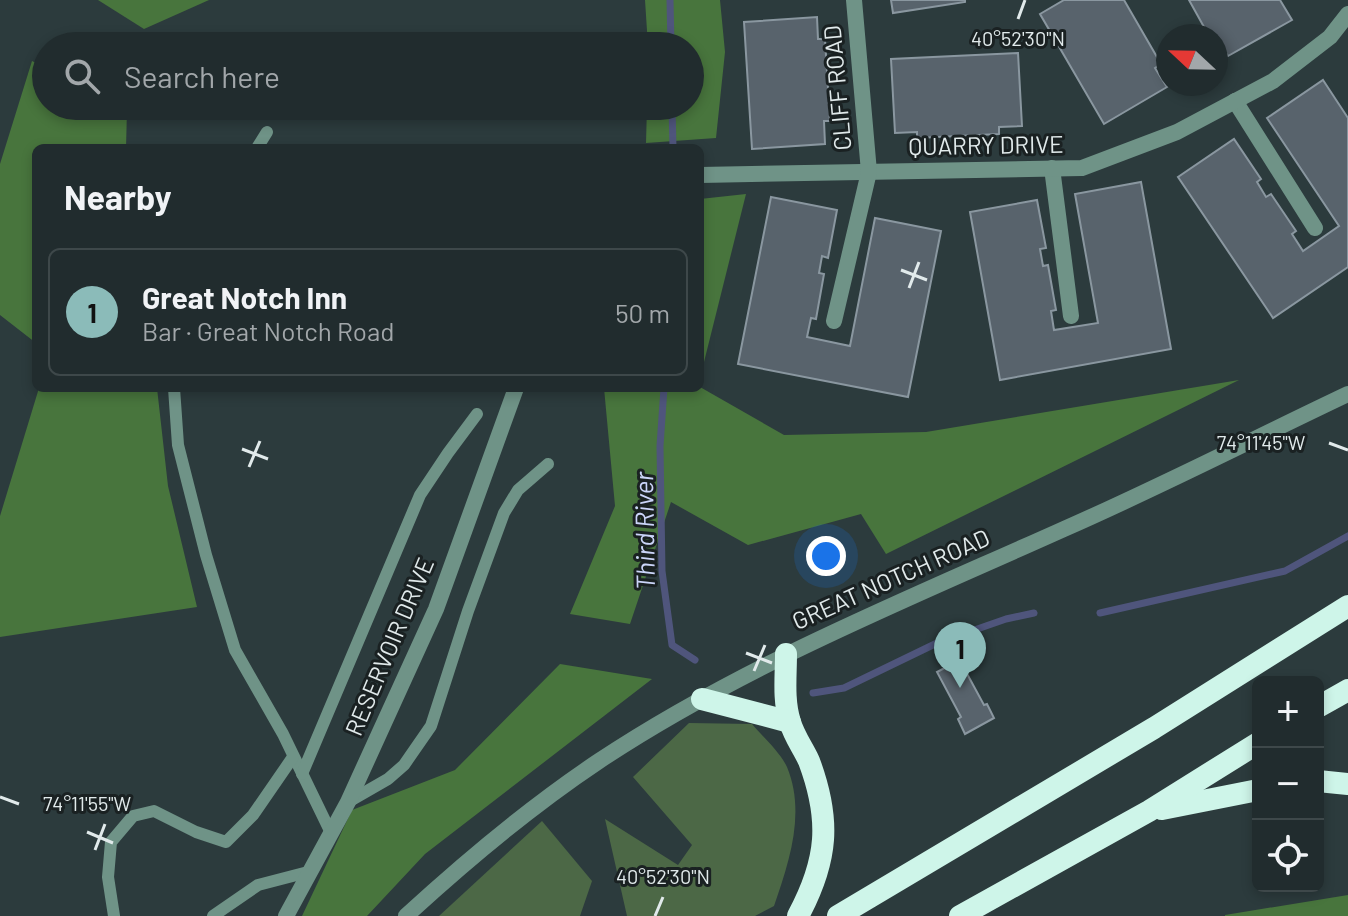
<!DOCTYPE html>
<html lang="en">
<head>
<meta charset="utf-8">
<style>
  body { margin:0; font-family:Barlow,sans-serif; background:#293436; color:#f1f3f6 }
  .controls { position:absolute; right:24px; bottom:24px; display:grid; overflow:hidden; border-radius:12px; box-shadow:0 4px 12px #0003 }
  .controls button { width:72px; height:72px; display:grid; place-items:center; padding:0; border:0; border-bottom:2px solid #3e484a; background:#212c2e; color:#f1f3f6; font:40px sans-serif }
  .compass { position:absolute; left:1156px; top:24px; width:72px; height:72px; border-radius:50%; background:#212c2e; box-shadow:0 4px 12px #0003; rotate:292deg }
  .you { position:absolute; left:826px; top:556px; width:28px; height:28px; margin:-20px; border:6px solid #fff; border-radius:50%; background:#1a73e8; box-shadow:0 0 0 12px #1a73e833 }
  .badge { display:grid; place-items:center; width:52px; height:52px; border-radius:50%; background:#8bbbb9; color:#111; font-size:26px; font-weight:700 }
  .pin { position:absolute; translate:-50% -66px; filter:drop-shadow(0 2px 4px #0008) }
  .pin::after { content:''; position:absolute; top:42px; width:28px; height:24px; background:inherit; clip-path:polygon(0 0,100% 0,50% 100%) }
  .list { margin:0; padding:0; list-style:none }
  h2 { display:flex; justify-content:space-between; align-items:center; height:104px; margin:0; padding:0 32px; font-size:34px }
  h2 small { font-size:26px; font-weight:400; color:#a2a7aa }
  .list li { display:grid; grid-template-columns:52px 1fr auto; gap:24px; align-items:center; box-sizing:border-box; height:128px; margin:0 16px 16px; padding:0 16px; border:2px solid #3e484a; border-radius:12px }
  .list b { display:block; font-size:30px; white-space:nowrap }
  .list p { margin:0; font-size:26px; white-space:nowrap; color:#a2a7aa }
  .list em { font-size:26px; font-style:normal; color:#a2a7aa }
  .icon { flex:none; width:44px; height:44px; fill:none; stroke:currentColor; stroke-width:2; stroke-linecap:round; stroke-linejoin:round }
  .map { position:relative; flex:none; width:1348px; height:916px; overflow:hidden }
  .search { position:absolute; background:#212c2e; box-shadow:0 4px 12px #0003; left:32px; top:32px; width:672px; height:88px; display:flex; align-items:center; gap:20px; box-sizing:border-box; padding:0 28px; border-radius:44px; color:#a2a7aa; font-size:30px }
  .panel { position:absolute; background:#212c2e; box-shadow:0 4px 12px #0003; left:32px; top:144px; width:672px; height:248px; border-radius:12px }
  .map>svg:first-child { display:block }
</style>
</head>
<body>
<div class="map">
<svg width="1348" height="916" viewBox="0 0 1348 916">
  <rect width="100%" height="100%" fill="#2c3b3d"/>
  <g fill="#4c6846">
    <path d="M689 723 752 724C763 737 780 752 787 767 806 813 789 862 774 906L755 916H627L605 819 678 865 692 845 633 777Z"/>
    <polygon points="542,821 592,881 580,916 439,916"/>
  </g>
  <g fill="#48753d">
    <polygon points="98,0 209,0 144,29"/>
    <polygon points="645,0 720,0 725,52 716,138 646,143 647,106 690,106 690,46 648,46"/>
    <polygon points="32,61 46,68 46,106 120,106 127,110 126,148 36,148 36,343 0,315 0,164"/>
    <polygon points="746,194 700,378 700,199"/>
    <polygon points="1239,380 886,554 861,514 748,545 671,502 630,624 570,614 615,506 604,388 700,387 784,435 926,432"/>
    <polygon points="39,388 157,388 168,486 197,607 0,637 0,516"/>
    <polygon points="560,664 652,679 425,854 367,916 302,916 352,810 455,770"/>
    <polygon points="1348,895 1348,916 1225,916 1225,915"/>
  </g>
  <g fill="none" stroke-linecap="round" stroke-linejoin="round">
    <g stroke="#4f557c" stroke-width="7">
      <polyline points="670,0 671,46"/>
      <polyline points="672,106 673,148"/>
      <polyline points="664,388 660,446 662,571 672,645 695,660"/>
      <polyline points="1100,613 1285,571 1348,536"/>
      <polyline points="813,693 844,688 937,643 1006,619 1034,613"/>
    </g>
  </g>
  <g fill="#58636c" stroke="#8a97a0" stroke-width="2">
    <polygon points="891,0 965,0 965,2 893,13"/>
    <polygon points="1064,0 1124,0 1161,64 1155,68 1167,87 1104,124 1040,14"/>
    <polygon points="1189,0 1280,0 1292,20 1228,56 1217,37 1209,36"/>
    <polygon points="817,17 818,39 825,39 830,121 824,121 825,144 752,149 744,22"/>
    <polygon points="1018,53 1022,126 999,127 999,134 917,138 917,132 895,133 891,59"/>
    <polygon points="1323,80 1348,118 1348,267 1273,318 1178,177 1234,139 1261,179 1257,182 1266,197 1271,194 1296,231 1292,234 1303,251 1339,226 1267,118"/>
    <polygon points="1141,182 1171,349 1000,380 970,212 1037,200 1046,248 1040,249 1043,266 1048,265 1056,310 1051,311 1054,330 1098,323 1075,194"/>
    <polygon points="771,197 837,210 828,258 822,256 819,273 824,274 816,319 811,318 807,337 850,346 875,218 941,231 908,397 738,364"/>
    <polygon points="954,663 959,672 965,670 984,705 987,704 994,718 965,734 958,719 961,717 937,672"/>
  </g>
  <g fill="none" stroke-linecap="round" stroke-linejoin="round">
    <g stroke="#6f9387" stroke-width="12">
      <polyline points="257,148 267,132"/>
      <polyline points="174,388 178,445 206,555 235,650 283,734 331,833"/>
      <polyline points="302,774 420,495 448,453 477,414"/>
      <polyline points="348,802 388,779 404,765 431,726 468,611 504,513 518,490 548,464"/>
      <polyline points="114,916 108,877 111,842 133,816 154,811 196,832 226,842 253,815 293,757"/>
      <polyline points="213,916 258,885 308,872"/>
    </g>
    <g stroke="#6f9387" stroke-width="16">
      <polyline points="1235,101 1315,228"/>
      <polyline points="1052,168 1071,316"/>
      <polyline points="700,175 1082,168 1177,132 1273,81 1330,37 1348,14"/>
      <polyline points="834,321 869,172 854,0"/>
      <polyline points="286,916 348,802 436,609 516,388"/>
    </g>
    <path stroke="#6f9387" stroke-width="16" d="M406 916C467 860 530 807 599 761 744 665 906 600 1064 529 1160 487 1253 439 1348 394"/>
    <g stroke="#cef5e9" stroke-width="22">
      <path d="M786 654C786 676 783 700 790 722 794 736 803 748 809 761 831 820 828 860 798 916"/>
      <polyline points="702,699 790,722"/>
      <polyline points="1318,707 1348,690"/>
      <polyline points="1318,781 1348,784"/>
      <polyline points="1162,809 1258,790"/>
      <polyline points="838,916 1154,728 1348,606"/>
      <polyline points="960,916 1149,811 1258,743"/>
    </g>
  </g>
  <path fill="none" stroke="#e1eaeb" stroke-width="3" d="M1018 19 1025 0M901 270 927 280M909 288 919 262M1329 443 1348 450M242 449 268 459M249 467 260 441M746 653 772 663M754 671 765 645M0 797 19 804M87 832 113 843M95 850 105 824M655 916 663 897"/>
  <g text-anchor="middle" stroke-width="6" stroke-linejoin="round" paint-order="stroke">
    <g font-size="24" fill="#e1eaeb" stroke="#1a2122">
      <text transform="translate(838 88) rotate(-95)" y="8">CLIFF ROAD</text>
      <text transform="translate(986 146) rotate(-1)" y="8">QUARRY DRIVE</text>
      <text transform="translate(891 580) rotate(-24)" y="8">GREAT NOTCH ROAD</text>
      <text transform="translate(390 647) rotate(-67)" y="8">RESERVOIR DRIVE</text>
    </g>
    <g font-size="26" font-style="italic" fill="#cbd5f9" stroke="#1a2122">
      <text transform="translate(645 531) rotate(-91)" y="9">Third River</text>
    </g>
  </g>
  <g font-size="20" text-anchor="middle" fill="#e1eaeb" stroke="#1a2122" stroke-width="6" stroke-linejoin="round" paint-order="stroke">
    <text x="1018" y="46">40°52'30"N</text>
    <text x="1261" y="450">74°11'45"W</text>
    <text x="87" y="811">74°11'55"W</text>
    <text x="663" y="884">40°52'30"N</text>
  </g>
</svg>
<div class="controls">
<button>+</button>
<button>−</button>
<button><svg class="icon" aria-label="locate" viewBox="0 0 24 24"><circle cx="12" cy="12" r="6"/><path d="M12 2v4M12 18v4M2 12h4M18 12h4"/></svg></button>
</div>
<svg class="compass" viewBox="-18 -18 36 36"><path d="M0-13l5 13h-10z" fill="#e53935"/><path d="M0 13l5-13h-10z" fill="#a2a7aa"/></svg>
<div class="you"></div>
<div class="pin badge" style="left:960px;top:688px">1</div>
<div class="search"><svg class="icon" aria-label="search" viewBox="0 0 24 24"><circle cx="10" cy="10" r="6"/><path d="M15 15l6 6"/></svg>Search here</div>
<section class="panel">
<h2>Nearby<small></small></h2>
<ul class="list">
<li><span class="badge">1</span><div><b>Great Notch Inn</b><p>Bar · Great Notch Road</p></div><em>50 m</em></li>
</ul>
</section>
</div>
</body>
</html>
